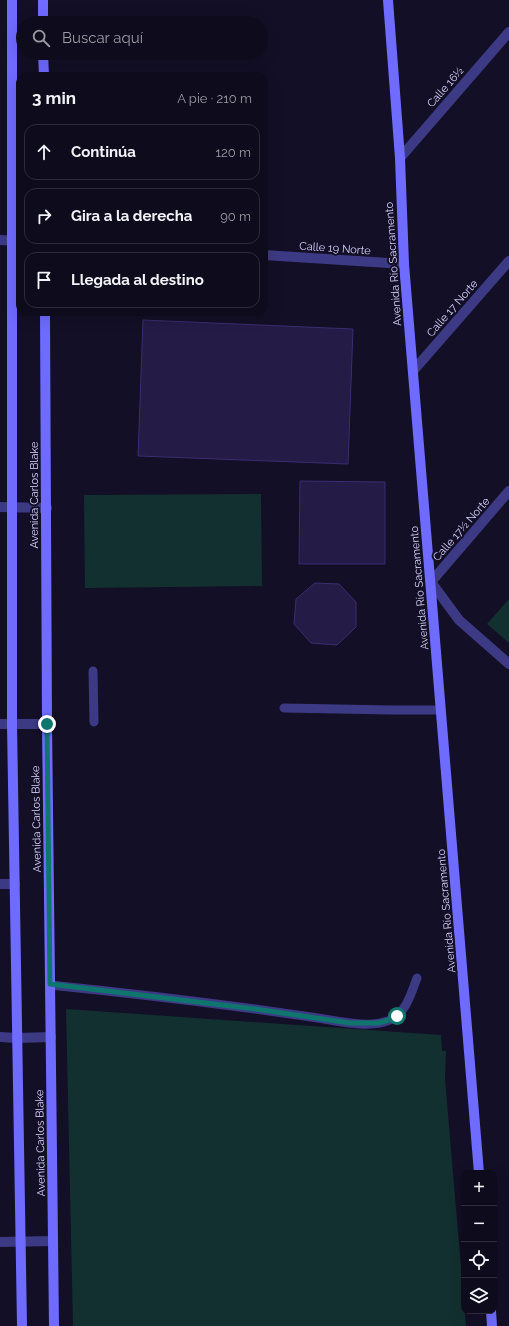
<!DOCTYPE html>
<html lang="es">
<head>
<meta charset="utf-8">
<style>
  body { margin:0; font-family:Raleway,sans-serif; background:#1c1929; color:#f1f3f6 }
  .controls { position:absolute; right:12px; bottom:12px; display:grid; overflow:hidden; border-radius:8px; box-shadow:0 4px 16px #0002 }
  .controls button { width:36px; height:36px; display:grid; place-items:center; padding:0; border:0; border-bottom:1px solid #2e2b3b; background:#0e0b1c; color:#f1f3f6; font:20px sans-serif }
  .stop { position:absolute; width:12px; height:12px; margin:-9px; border:3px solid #0f766e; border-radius:50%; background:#fff }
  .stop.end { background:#0f766e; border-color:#fff; box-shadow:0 1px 4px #0008 }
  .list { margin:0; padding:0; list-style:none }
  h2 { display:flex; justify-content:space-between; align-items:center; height:52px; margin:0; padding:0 16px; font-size:17px }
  h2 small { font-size:13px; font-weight:400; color:#9b9ba3 }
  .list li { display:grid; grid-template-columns:26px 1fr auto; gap:12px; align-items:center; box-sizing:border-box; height:56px; margin:0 8px 8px; padding:0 8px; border:1px solid #2e2b3b; border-radius:12px }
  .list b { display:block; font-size:15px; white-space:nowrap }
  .list em { font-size:13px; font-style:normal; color:#9b9ba3 }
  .icon { flex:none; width:22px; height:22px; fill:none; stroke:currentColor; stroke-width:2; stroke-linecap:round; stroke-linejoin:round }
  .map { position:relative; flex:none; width:509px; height:1326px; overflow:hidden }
  .search { position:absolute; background:#0e0b1c; box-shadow:0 4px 16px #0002; left:16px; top:16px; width:252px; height:44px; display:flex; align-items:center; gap:10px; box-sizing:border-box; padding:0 14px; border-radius:22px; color:#9b9ba3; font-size:15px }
  .panel { position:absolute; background:#0e0b1c; box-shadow:0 4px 16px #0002; left:16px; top:72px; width:252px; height:244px; border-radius:12px }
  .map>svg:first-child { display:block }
</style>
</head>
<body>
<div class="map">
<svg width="509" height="1326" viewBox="0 0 509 1326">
  <rect width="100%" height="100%" fill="#130f26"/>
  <g fill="#12302f">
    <polygon points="261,494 262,586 85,588 84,495"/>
    <polygon points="509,599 509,643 487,624"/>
    <polygon points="66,1009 441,1035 442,1051 446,1051 445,1079 466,1326 73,1326"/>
  </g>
  <g fill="#241b47" stroke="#3b2d73">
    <polygon points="143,320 353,329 348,464 138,456"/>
    <polygon points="300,481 385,482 385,564 299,564"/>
    <polygon points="315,583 339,584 356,602 356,627 337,645 311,643 294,624 296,599"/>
  </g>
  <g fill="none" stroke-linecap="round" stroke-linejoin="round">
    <g stroke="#3d3a85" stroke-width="9">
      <polyline points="93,671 94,722"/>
      <polyline points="284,708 392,710 441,710"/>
      <path d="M50 985C119 992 187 1000 255 1009 276 1012 297 1015 318 1018 338 1021 370 1029 390 1020 406 1013 411 994 417 978"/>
    </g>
    <g stroke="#3d3a85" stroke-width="10">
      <polyline points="400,158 509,32"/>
      <polyline points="0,240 20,241"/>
      <polyline points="264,255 404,264"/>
      <polyline points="413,371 509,261"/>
      <polyline points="509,491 431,582 459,620 509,664"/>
      <polyline points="0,507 47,508"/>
      <polyline points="0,724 47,724"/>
      <polyline points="0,884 15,884"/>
      <polyline points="0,1037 17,1038 51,1037"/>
      <polyline points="0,1242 53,1241"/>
    </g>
    <g stroke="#6f6bff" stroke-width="10">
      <polyline points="12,0 12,724 22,1326"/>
      <polyline points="43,0 43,23"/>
      <polyline points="388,0 400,158 404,264 479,1173"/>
      <polyline points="43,53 44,76"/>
      <polyline points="45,312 47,724 54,1326"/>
      <polyline points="491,1311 492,1326"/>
    </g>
  </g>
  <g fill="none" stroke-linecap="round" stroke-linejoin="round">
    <polyline stroke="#0f766e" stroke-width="5" points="47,724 50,984 255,1009 350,1023 378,1023 389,1020 397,1016"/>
  </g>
  <g text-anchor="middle" stroke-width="4" stroke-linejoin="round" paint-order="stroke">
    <g font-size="11" fill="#d9d4ff" stroke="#130f26">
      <text transform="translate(445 87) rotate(-49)" y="4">Calle 16½</text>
      <text transform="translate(335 248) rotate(4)" y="4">Calle 19 Norte</text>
      <text transform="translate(393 264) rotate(-94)" y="4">Avenida Río Sacramento</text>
      <text transform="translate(452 308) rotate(-49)" y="4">Calle 17 Norte</text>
      <text transform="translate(34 495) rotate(-90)" y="4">Avenida Carlos Blake</text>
      <text transform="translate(461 529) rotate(-49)" y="4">Calle 17½ Norte</text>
      <text transform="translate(419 588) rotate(-95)" y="4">Avenida Río Sacramento</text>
      <text transform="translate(36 819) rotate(-91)" y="4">Avenida Carlos Blake</text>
      <text transform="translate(446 911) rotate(-95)" y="4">Avenida Río Sacramento</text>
      <text transform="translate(40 1143) rotate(-91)" y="4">Avenida Carlos Blake</text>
    </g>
  </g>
</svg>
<div class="controls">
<button>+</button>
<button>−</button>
<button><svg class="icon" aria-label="locate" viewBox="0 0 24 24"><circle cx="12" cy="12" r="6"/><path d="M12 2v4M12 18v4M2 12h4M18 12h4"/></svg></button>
<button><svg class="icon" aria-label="layers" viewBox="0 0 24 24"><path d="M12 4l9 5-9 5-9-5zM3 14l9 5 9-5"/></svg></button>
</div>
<div class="stop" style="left:397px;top:1016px"></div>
<div class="stop end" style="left:47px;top:724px"></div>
<div class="search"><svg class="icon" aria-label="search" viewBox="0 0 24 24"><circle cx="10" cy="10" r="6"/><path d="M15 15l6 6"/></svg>Buscar aquí</div>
<section class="panel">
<h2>3 min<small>A pie · 210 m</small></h2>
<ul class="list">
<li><svg class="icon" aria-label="ahead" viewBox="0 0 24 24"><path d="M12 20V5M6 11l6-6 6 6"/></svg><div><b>Continúa</b></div><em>120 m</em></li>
<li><svg class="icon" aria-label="right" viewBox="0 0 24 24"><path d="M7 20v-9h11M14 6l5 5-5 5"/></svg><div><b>Gira a la derecha</b></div><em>90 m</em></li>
<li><svg class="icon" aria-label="arrive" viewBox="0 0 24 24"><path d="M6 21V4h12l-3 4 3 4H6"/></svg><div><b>Llegada al destino</b></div></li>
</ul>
</section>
</div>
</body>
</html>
